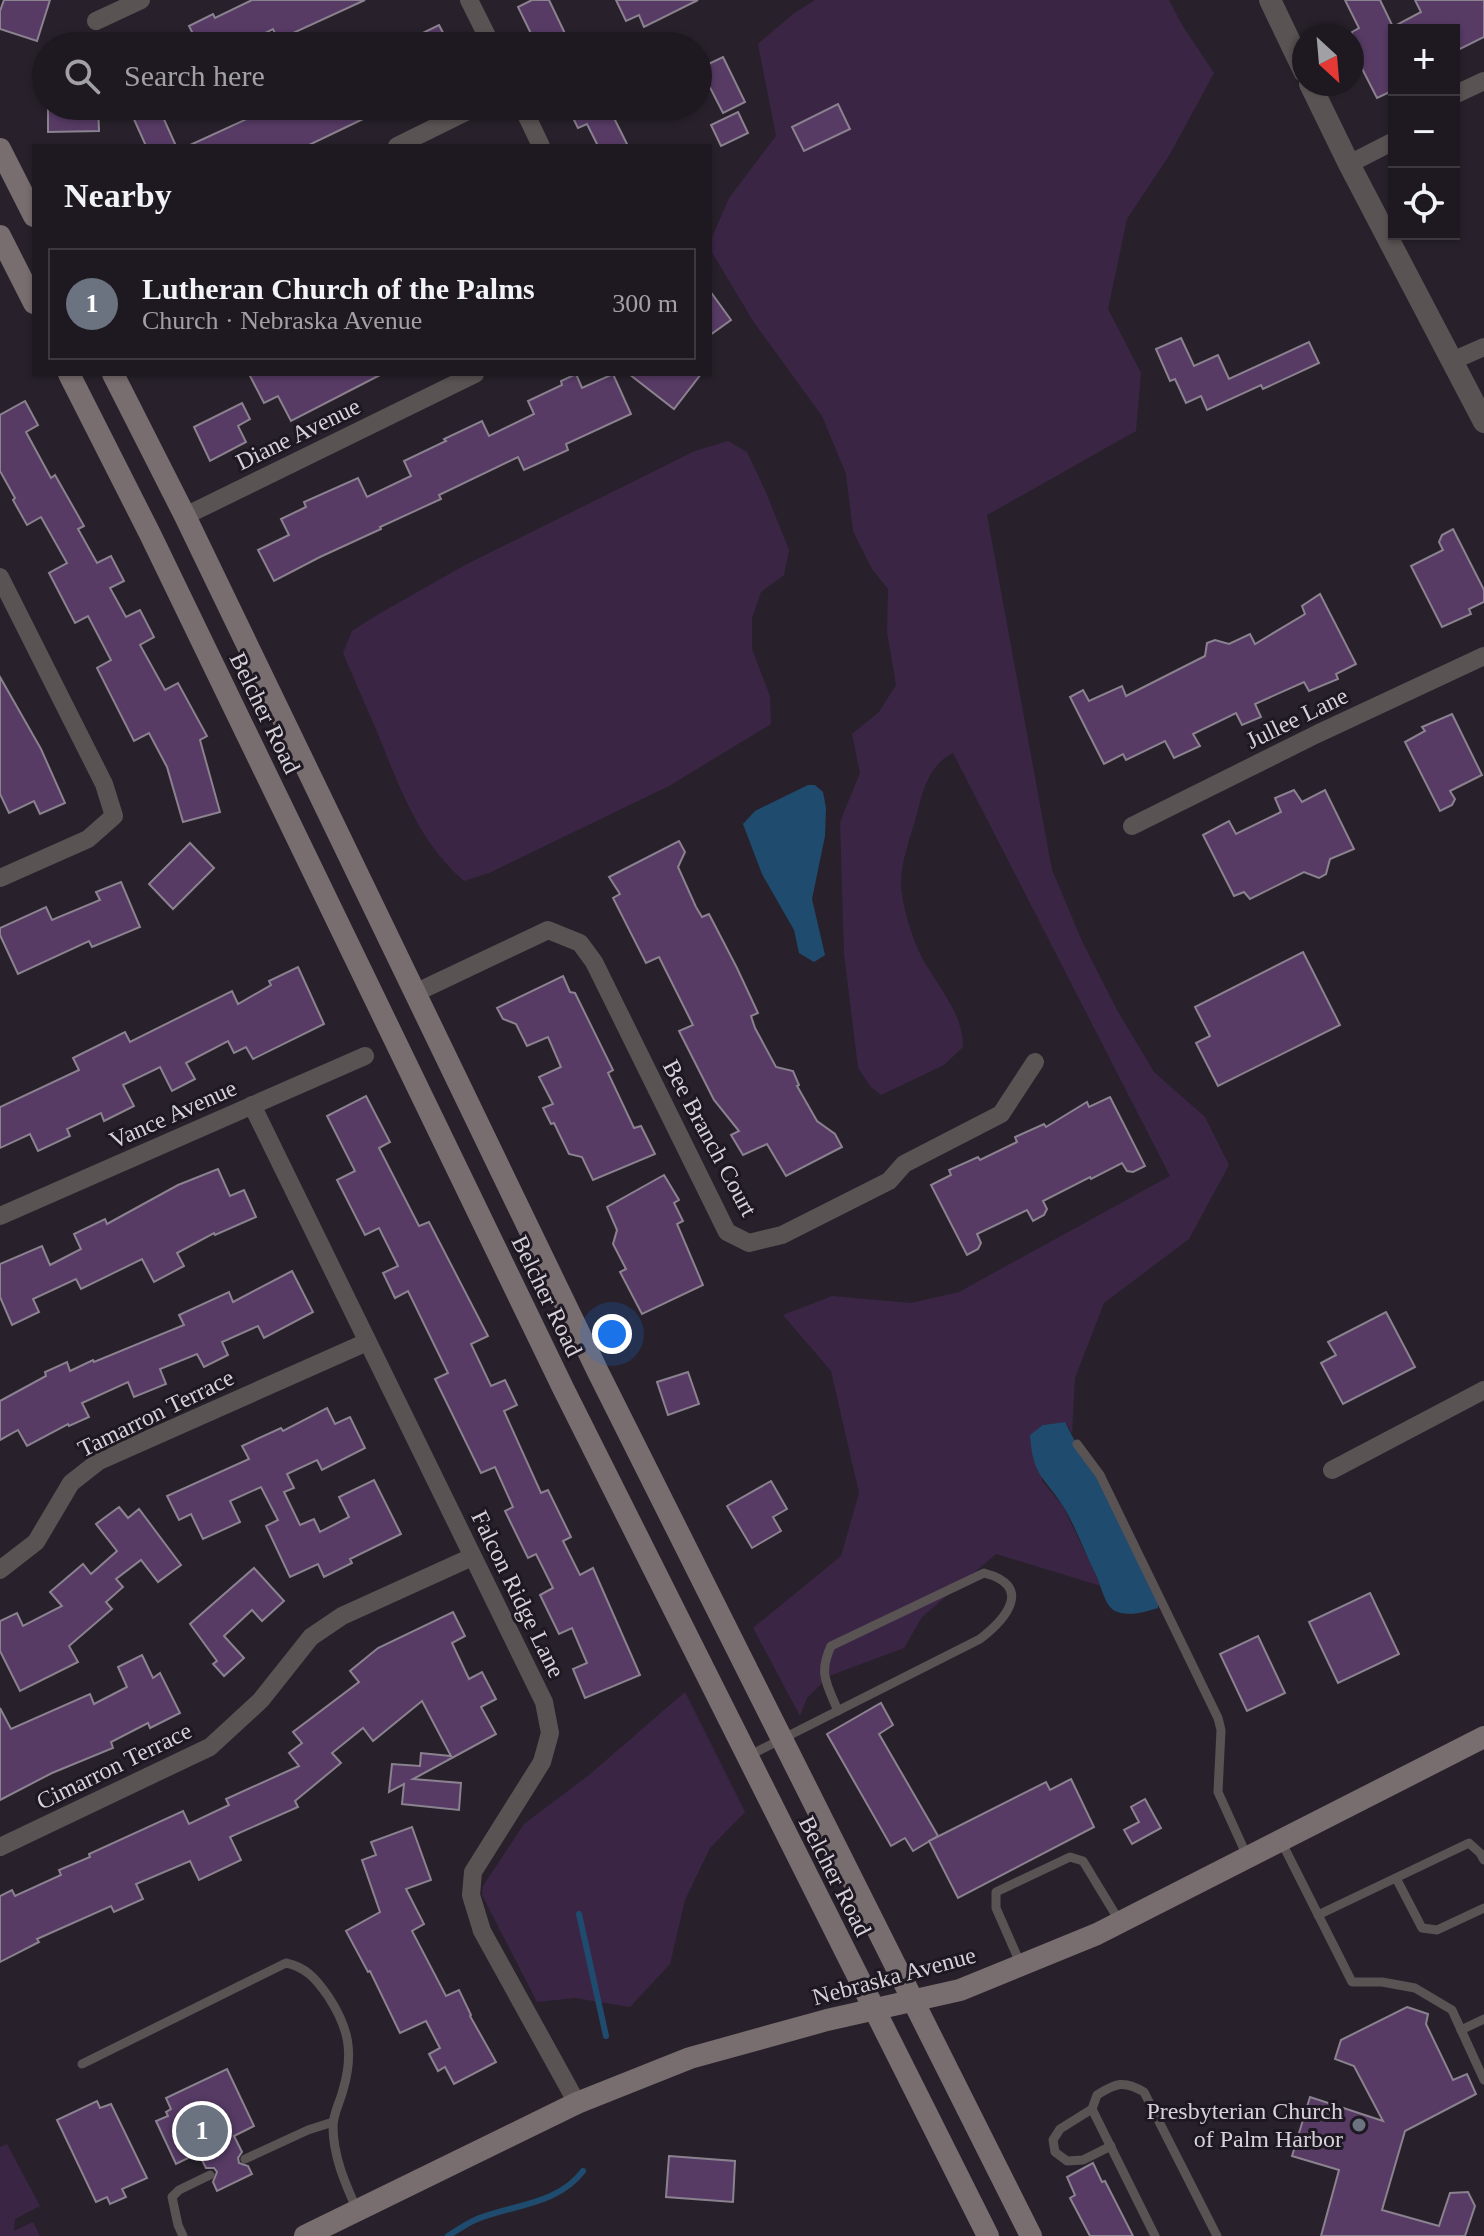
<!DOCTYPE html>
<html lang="en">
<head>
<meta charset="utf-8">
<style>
  body { margin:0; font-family:"Times New Roman",serif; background:#2b262d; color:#f1f3f6 }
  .controls { position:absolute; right:24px; top:24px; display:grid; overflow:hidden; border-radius:0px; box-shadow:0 2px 6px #0004 }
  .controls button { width:72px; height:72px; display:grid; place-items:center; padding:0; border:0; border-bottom:2px solid #3c383e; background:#1e1920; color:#f1f3f6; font:40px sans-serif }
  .compass { position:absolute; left:1292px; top:24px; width:72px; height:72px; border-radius:50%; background:#1e1920; box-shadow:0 2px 6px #0004; rotate:154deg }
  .you { position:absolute; left:612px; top:1334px; width:28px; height:28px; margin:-20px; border:6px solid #fff; border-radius:50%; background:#1a73e8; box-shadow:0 0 0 12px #1a73e833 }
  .badge { display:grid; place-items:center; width:52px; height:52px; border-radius:50%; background:#0b8043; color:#fff; font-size:26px; font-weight:700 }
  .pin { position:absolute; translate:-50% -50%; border:4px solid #fff; box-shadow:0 2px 8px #0006 }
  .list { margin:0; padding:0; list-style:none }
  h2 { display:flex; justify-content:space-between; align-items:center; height:104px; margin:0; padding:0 32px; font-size:34px }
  h2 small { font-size:26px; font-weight:400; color:#a1a0a5 }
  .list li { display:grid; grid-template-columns:52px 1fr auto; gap:24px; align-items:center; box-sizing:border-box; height:112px; margin:0 16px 16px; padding:0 16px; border:2px solid #3c383e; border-radius:0px }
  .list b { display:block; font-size:30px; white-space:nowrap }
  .list p { margin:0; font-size:26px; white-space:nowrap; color:#a1a0a5 }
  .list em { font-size:26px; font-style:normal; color:#a1a0a5 }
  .icon { flex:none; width:44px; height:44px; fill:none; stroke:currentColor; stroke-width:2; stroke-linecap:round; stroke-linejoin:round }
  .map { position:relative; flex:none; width:1484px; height:2236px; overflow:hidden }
  .search { position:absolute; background:#1e1920; box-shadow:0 2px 6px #0004; left:32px; top:32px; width:680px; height:88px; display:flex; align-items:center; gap:20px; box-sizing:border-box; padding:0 28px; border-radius:44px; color:#a1a0a5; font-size:30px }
  .panel { position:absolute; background:#1e1920; box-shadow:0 2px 6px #0004; left:32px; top:144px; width:680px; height:232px; border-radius:0px }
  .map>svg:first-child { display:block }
</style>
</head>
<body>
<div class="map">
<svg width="1484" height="2236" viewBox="0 0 1484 2236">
  <rect width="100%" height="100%" fill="#28212b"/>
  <g fill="#3b2545">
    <path d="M815 0H1169L1182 25 1214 73 1170 154 1127 219 1108 309 1141 373 1136 431 987 515 1052 870 1082 941 1117 1010 1154 1072 1205 1117 1229 1165 1189 1239 1104 1303 1075 1378 1072 1433 1065 1422 1043 1425 1042 1481 1063 1506 1101 1586 996 1554 922 1617 904 1648 829 1676 807 1698 800 1716 753 1628 841 1556 859 1493 831 1371 783 1315 832 1296 911 1303 959 1292 1170 1176 953 753C929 765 923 789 917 814 911 836 900 863 901 887 903 909 912 938 922 958 937 985 964 1015 963 1047L944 1065 881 1095 871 1087 858 1068 844 953 840 822 860 773 852 734 879 712 896 685 887 632 888 589 872 569 853 531 846 474 822 416 753 321 710 249V242L729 198 776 136 758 44 793 14Z"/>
    <path d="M728 441 747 452 765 490 789 550 784 575 761 592 752 618V649L770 696 771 724 669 786 489 873 464 881C420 843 401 791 380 739 368 710 355 682 343 653L352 631 377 615 467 564 695 451Z"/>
    <polygon points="685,1692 745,1812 710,1848 685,1900 670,1964 630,2007 575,1998 537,2002 482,1895 483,1886 524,1824 589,1775"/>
    <polygon points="7,2144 40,2206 15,2219 14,2231 33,2222 40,2236 0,2236 0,2147"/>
  </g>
  <g fill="#1f4c6e">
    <polygon points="808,785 815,785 823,792 826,808 825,836 812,899 825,955 814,962 799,953 794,930 762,874 743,824 755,811"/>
    <path d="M1065 1422 1085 1461 1098 1477 1158 1593V1608C1144 1612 1129 1617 1115 1611 1104 1605 1101 1584 1095 1573 1084 1551 1076 1527 1063 1506 1043 1475 1033 1477 1030 1435L1043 1425Z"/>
  </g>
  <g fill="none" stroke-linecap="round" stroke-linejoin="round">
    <g stroke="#1f4c6e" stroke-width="6">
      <polyline points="579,1914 606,2036"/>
      <path d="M448 2236C456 2231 466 2224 475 2220 510 2205 558 2205 583 2171"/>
    </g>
  </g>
  <g fill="#573b65" stroke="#8a828f" stroke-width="2">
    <polygon points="4,0 50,0 37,41 0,29 0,11"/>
    <polygon points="252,0 365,0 278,40 273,29 239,46 199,46 189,26 213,14 215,18"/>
    <polygon points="532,0 549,0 571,46 554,46 549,37 536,44 518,7"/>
    <polygon points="616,0 698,0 644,27 639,15 626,21"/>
    <polygon points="1345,0 1380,0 1393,27 1421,12 1415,0 1484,0 1484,37 1454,52 1454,30 1394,30 1394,90 1377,98 1352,49 1352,32 1359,28"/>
    <polygon points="439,25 450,46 396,46"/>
    <polygon points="723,57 745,102 723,113 700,68"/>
    <polygon points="838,104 850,129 804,151 792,127"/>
    <polygon points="48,106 98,106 99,131 48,132"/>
    <polygon points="128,106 158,106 176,146 146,146"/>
    <polygon points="275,106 390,106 307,146 188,146"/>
    <polygon points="567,106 608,106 628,146 598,146 587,124 578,128"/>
    <polygon points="738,112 748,133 721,146 711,125"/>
    <polygon points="710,291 731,320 710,335"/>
    <polygon points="1181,338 1194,366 1218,355 1229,379 1309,342 1319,363 1263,389 1261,385 1207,410 1201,396 1186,403 1175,379 1170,381 1156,349"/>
    <polygon points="249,374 382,374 291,421 278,396 264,403"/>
    <polygon points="576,374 582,388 613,374 631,414 566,444 568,450 524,470 518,457 439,495 441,499 380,527 381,529 320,557 274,581 258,550 289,535 281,519 306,507 304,502 358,478 367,497 411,476 404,461 446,441 444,439 482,421 489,436 534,414 528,401 562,385 561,381"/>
    <polygon points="629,374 701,374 674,409"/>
    <polygon points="25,401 38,425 26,432 51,478 55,475 84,526 78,529 97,563 111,556 124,581 110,588 126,617 140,610 154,637 140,645 165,690 178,683 207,736 200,740 220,812 183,822 167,767 149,733 134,741 97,668 111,660 88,616 75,623 49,573 67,563 41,517 27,525 13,500 15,498 0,471 0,415"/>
    <polygon points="242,403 250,419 238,426 246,442 210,461 194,427"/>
    <polygon points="1453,529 1484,590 1484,602 1469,609 1471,614 1442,627 1411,566 1443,550 1439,542 1442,535"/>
    <polygon points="1320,594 1356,664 1336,674 1338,679 1309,691 1304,682 1255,704 1261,717 1242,725 1236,713 1193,734 1200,746 1174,758 1165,741 1126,760 1123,754 1104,764 1070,697 1083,690 1089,701 1122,686 1126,696 1205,656 1207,643 1215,640 1229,644 1250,634 1255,644 1305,614 1302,606"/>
    <polygon points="0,677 41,749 65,803 40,814 34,801 9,813 0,794"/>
    <polygon points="1452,714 1482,775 1450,791 1455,799 1452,805 1440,811 1405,742 1425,731 1422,727"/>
    <polygon points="1294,790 1302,802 1325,790 1354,849 1330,859 1326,874 1319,878 1304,872 1250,899 1244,892 1234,896 1203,835 1229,821 1236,834 1281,812 1275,798"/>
    <polygon points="679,841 685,852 678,867 696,907 702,917 709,914 737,968 758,1013 751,1016 755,1028 776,1067 793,1071 799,1085 797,1086 817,1121 835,1134 842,1147 786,1176 767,1144 743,1155 731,1135 739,1131 714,1100 679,1031 693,1025 659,957 646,963 613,898 620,894 609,877"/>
    <polygon points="190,843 214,868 173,909 149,884"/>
    <polygon points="121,882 140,927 92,947 89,941 18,974 0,935 0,928 46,907 52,920 100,900 96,892"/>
    <polygon points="1303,952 1340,1025 1218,1086 1196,1043 1210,1036 1195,1007"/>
    <polygon points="298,967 324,1024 253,1059 246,1047 234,1053 228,1041 186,1063 195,1079 172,1091 160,1067 123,1085 134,1106 104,1121 101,1113 67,1129 70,1136 38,1151 30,1134 0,1148 0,1107 79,1070 73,1058 125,1032 130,1042 232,991 238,1004 271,985 269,981"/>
    <polygon points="563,976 570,992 575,993 613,1070 608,1073 634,1128 641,1126 655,1154 593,1180 582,1157 569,1154 554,1123 551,1124 543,1108 553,1104 539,1077 561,1067 548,1037 527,1046 516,1024 503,1019 497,1008"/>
    <polygon points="366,1096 390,1142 379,1148 419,1226 429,1222 488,1336 471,1344 491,1386 505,1380 517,1405 504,1411 541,1493 548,1490 571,1537 563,1541 580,1575 593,1568 640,1675 585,1698 573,1669 587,1663 572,1628 559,1634 540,1595 553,1588 536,1554 528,1558 505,1511 513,1507 495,1467 481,1473 435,1379 448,1373 408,1291 395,1298 383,1273 398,1266 379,1228 365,1235 337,1180 355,1171 327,1116"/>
    <polygon points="1110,1097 1145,1166 1133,1172 1127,1171 1122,1163 1091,1179 1090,1177 1043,1201 1047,1209 1044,1215 1033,1221 1027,1210 977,1234 981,1243 978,1249 967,1255 931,1185 951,1175 949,1170 978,1157 980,1160 1017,1142 1015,1137 1044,1124 1046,1127 1087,1102 1089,1107"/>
    <polygon points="218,1169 230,1196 244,1190 256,1217 215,1235 214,1233 177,1253 184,1266 154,1282 142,1259 81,1289 76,1279 33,1299 39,1312 12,1325 0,1297 0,1264 42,1246 50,1265 81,1249 74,1234 105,1219 107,1224 178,1185"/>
    <polygon points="664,1175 679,1200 674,1203 683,1221 677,1224 703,1285 642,1314 620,1272 626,1269 613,1244 617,1230 607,1207"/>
    <polygon points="292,1271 313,1312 264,1338 258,1326 222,1342 228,1355 204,1367 197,1354 160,1369 166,1384 134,1397 128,1382 82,1403 89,1417 69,1426 68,1424 27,1446 18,1430 0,1440 0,1401 46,1376 45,1372 67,1362 70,1371 93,1360 94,1362 184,1325 179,1315 229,1292 233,1302"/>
    <polygon points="1386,1312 1415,1367 1343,1404 1321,1363 1336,1355 1328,1342"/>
    <polygon points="688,1372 699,1404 668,1415 657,1382"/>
    <polygon points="327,1408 335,1424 350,1417 365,1448 322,1470 317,1460 287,1474 294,1488 284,1492 300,1525 314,1519 320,1532 349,1517 339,1497 374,1480 401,1534 350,1559 352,1563 324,1577 318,1564 290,1577 266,1526 278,1520 261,1487 230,1501 240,1522 203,1539 191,1514 179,1520 167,1496 249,1459 242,1446 281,1428 283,1431"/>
    <polygon points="771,1481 787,1509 773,1517 781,1531 752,1548 727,1506"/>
    <polygon points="119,1507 128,1518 139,1509 181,1565 158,1582 141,1560 116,1579 123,1587 106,1602 112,1609 69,1646 78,1662 20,1691 0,1651 0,1621 17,1613 23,1626 62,1606 50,1592 83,1564 91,1574 117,1551 96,1524"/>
    <polygon points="254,1568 284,1601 262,1621 252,1610 224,1636 244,1658 224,1676 213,1664 217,1661 190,1624"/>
    <polygon points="1370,1593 1399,1654 1338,1683 1309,1622"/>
    <polygon points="453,1612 465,1636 452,1643 469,1679 482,1672 496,1699 481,1707 496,1734 413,1779 461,1783 459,1810 402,1804 404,1784 389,1792 392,1764 420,1766 421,1753 451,1756 422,1701 373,1741 363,1728 332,1753 341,1763 295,1801 298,1807 230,1837 241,1860 199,1880 190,1861 136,1884 143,1899 114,1912 111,1906 37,1939 39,1942 0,1962 0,1896 12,1890 15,1896 61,1875 59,1870 90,1857 89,1854 183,1811 189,1824 229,1805 226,1799 299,1766 289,1753 302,1743 293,1732 359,1682 350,1671 378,1648"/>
    <polygon points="1258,1636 1285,1693 1247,1711 1220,1654"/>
    <polygon points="142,1655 153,1678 160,1673 180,1713 150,1728 148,1723 111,1742 113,1748 52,1773 0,1800 0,1708 11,1729 90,1694 94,1704 127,1687 118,1667"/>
    <polygon points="881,1703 893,1725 879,1734 938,1836 913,1851 905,1838 891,1846 827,1734"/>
    <polygon points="1071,1779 1094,1827 958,1898 929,1841 1046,1782 1050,1790"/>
    <polygon points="1145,1799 1161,1828 1132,1844 1124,1830 1139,1822 1131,1807"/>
    <polygon points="412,1827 431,1880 406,1889 424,1924 412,1931 446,1996 459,1990 471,2015 470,2016 496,2062 454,2084 445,2067 438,2071 429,2054 440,2048 426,2021 400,2033 370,1971 368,1972 346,1931 380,1912 362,1860 376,1855 371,1842"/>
    <polygon points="1407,2007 1428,2014 1426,2024 1453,2080 1467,2074 1476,2094 1405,2131 1382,2210 1439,2226 1450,2193 1468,2192 1475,2206 1465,2236 1321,2236 1339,2170 1292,2156 1310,2097 1383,2121 1354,2066 1335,2059 1341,2040"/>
    <polygon points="227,2069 254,2126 234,2136 242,2152 238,2158 239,2163 248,2166 252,2174 217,2191 213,2182 217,2172 214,2168 206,2168 200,2156 194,2159 192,2156 176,2164 156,2121 168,2116 166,2112 171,2109 166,2098"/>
    <polygon points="97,2101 100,2108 111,2104 147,2178 122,2189 126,2197 110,2204 107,2197 96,2202 57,2120"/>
    <polygon points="669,2156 735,2161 733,2202 666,2197"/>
    <polygon points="1093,2163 1102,2182 1105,2181 1133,2236 1090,2236 1070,2198 1075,2195 1067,2177"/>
  </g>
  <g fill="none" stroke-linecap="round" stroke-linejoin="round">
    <g stroke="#5a5354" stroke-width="9">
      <polyline points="1077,1444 1100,1475 1218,1718 1221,1730 1218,1792 1247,1856"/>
      <path d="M750 1755 782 1739 980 1639C1006 1619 1034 1586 984 1573L831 1646C818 1674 827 1684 838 1711"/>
      <polyline points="1282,1843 1352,1982 1382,1982 1415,1988 1452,2010 1484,2080"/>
      <polyline points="1396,1878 1422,1928 1437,1930 1484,1908"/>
      <polyline points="1318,1915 1469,1843 1480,1853 1484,1860"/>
      <polyline points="1021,1965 996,1908 996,1892 1070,1857 1083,1861 1120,1922"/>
      <polyline points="1461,2030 1484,2019"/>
      <path d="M82 2064 286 1963C306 1967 316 1979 328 1996 349 2028 354 2053 343 2090 340 2102 333 2114 333 2126 333 2156 345 2183 357 2210"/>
      <polyline points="1092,2109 1060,2129 1053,2140 1055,2152 1067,2161 1083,2160 1111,2146"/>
      <polyline points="245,2159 308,2130 333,2122"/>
      <polyline points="183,2236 178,2225 172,2197 179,2190 210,2175"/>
      <path d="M1155 2236 1092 2109 1097 2095C1116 2083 1124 2080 1144 2092L1217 2236"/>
    </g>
    <g stroke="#5a5354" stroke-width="18">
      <polyline points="469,0 492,46"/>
      <polyline points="96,21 141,0"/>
      <polyline points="1454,95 1484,81"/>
      <polyline points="522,106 541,146"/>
      <polyline points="397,146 478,106"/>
      <polyline points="1349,164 1394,141"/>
      <polyline points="1452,361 1484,347"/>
      <polyline points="185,516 475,374"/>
      <polyline points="0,577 104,784 114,816 88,839 0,878"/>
      <polyline points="1132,826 1317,734 1484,656"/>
      <polyline points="415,993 548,930 580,943 594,962 727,1232 749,1243 782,1235 889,1181 904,1164 1001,1114 1035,1062"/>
      <polyline points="252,1105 544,1702 550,1733 542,1762 473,1872 471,1895 482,1931 577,2103"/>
      <polyline points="0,1216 365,1056"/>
      <polyline points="1332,1470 1484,1390"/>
      <polyline points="0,1570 36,1542 71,1483 99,1461 367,1342"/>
      <polyline points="0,1847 210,1747 261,1700 311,1637 342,1616 472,1557"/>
    </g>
    <g stroke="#5a5354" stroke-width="22">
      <polyline points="1270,0 1304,71"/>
      <polyline points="1310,84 1349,164 1484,422"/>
    </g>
    <g stroke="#786d6f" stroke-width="22">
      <polyline points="0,149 34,216"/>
      <polyline points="0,236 34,303"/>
      <polyline points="69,374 150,534 564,1390 988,2236"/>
      <polyline points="113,374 185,516 598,1372 1031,2236"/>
      <polyline points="305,2236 577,2103 690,2058 827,2020 960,1990 1097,1934 1484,1737"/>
    </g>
  </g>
  <circle fill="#6b7280" stroke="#1e1822" stroke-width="3" cx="1359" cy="2125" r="8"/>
  <g text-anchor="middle" stroke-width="6" stroke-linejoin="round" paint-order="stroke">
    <g font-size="24" fill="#d7d2d9" stroke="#1e1822">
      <text transform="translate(298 434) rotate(-26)" y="8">Diane Avenue</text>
      <text transform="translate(265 713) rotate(64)" y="8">Belcher Road</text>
      <text transform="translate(1297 718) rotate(-26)" y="8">Jullee Lane</text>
      <text transform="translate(173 1114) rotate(-24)" y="8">Vance Avenue</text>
      <text transform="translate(710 1138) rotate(62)" y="8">Bee Branch Court</text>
      <text transform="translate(547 1296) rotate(64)" y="8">Belcher Road</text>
      <text transform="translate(156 1413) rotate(-26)" y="8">Tamarron Terrace</text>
      <text transform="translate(518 1594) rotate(64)" y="8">Falcon Ridge Lane</text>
      <text transform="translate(114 1766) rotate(-26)" y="8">Cimarron Terrace</text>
      <text transform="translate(835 1876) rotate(63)" y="8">Belcher Road</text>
      <text transform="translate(894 1976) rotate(-15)" y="8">Nebraska Avenue</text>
    </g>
    <g font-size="24" fill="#d7d2d9" stroke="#1e1822" text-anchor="end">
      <text x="1343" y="2119">Presbyterian Church<tspan x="1343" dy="28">of Palm Harbor</tspan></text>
    </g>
  </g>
</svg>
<div class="controls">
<button>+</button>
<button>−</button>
<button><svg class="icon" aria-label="locate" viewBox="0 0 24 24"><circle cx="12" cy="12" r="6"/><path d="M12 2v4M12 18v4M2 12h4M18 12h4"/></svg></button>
</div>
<svg class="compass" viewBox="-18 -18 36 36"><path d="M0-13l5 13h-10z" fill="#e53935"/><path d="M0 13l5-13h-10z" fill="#a1a0a5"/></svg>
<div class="you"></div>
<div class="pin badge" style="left:202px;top:2131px;background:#6b7280">1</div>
<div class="search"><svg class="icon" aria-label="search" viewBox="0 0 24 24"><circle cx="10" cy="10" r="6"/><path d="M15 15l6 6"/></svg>Search here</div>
<section class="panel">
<h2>Nearby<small></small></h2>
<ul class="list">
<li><span class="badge" style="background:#6b7280">1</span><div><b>Lutheran Church of the Palms</b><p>Church · Nebraska Avenue</p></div><em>300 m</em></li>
</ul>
</section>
</div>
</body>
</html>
